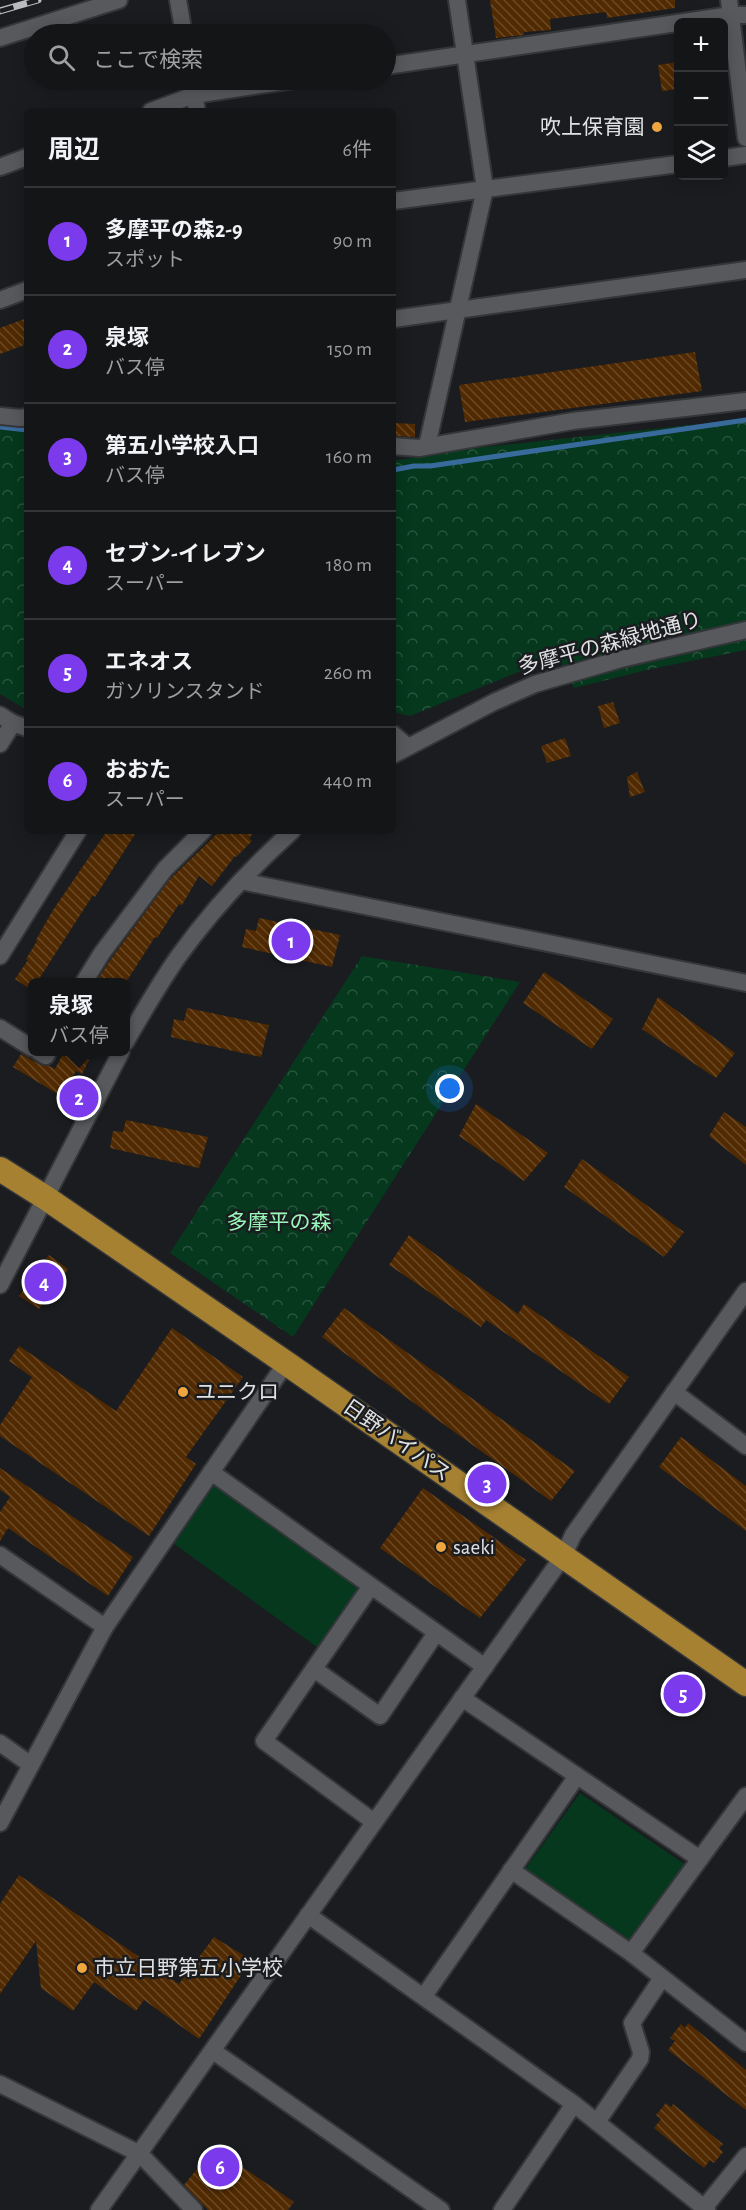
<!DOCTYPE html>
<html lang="ja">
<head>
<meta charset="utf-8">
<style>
  body { margin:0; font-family:"Alegreya Sans","Noto Sans JP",sans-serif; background:#1d1e20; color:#f1f3f6 }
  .controls { position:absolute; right:18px; top:18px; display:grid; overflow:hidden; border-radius:9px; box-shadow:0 3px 15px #0003 }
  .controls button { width:54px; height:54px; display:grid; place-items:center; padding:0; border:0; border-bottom:2px solid #333436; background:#141517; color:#f1f3f6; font:30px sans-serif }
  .you { position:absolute; left:450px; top:1089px; width:21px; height:21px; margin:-15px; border:4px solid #fff; border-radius:50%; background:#1a73e8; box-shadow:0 0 0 9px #1a73e833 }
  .badge { display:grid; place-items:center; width:39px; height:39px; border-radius:50%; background:#7c3aed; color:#fff; font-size:20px; font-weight:700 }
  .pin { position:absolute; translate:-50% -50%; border:3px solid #fff; box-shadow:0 2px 6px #0006 }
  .popup { position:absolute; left:28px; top:978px; width:102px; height:78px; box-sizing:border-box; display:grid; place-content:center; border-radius:9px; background:#141517; filter:drop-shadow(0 2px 4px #0005); font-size:20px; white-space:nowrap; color:#9d9fa1 }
  .popup b { font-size:22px; color:#f1f3f6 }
  .popup::after { content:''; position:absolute; left:50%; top:100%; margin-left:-12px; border:12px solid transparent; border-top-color:#141517 }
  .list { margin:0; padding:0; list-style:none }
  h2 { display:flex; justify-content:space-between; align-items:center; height:78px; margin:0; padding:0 24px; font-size:26px }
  h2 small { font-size:20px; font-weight:400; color:#9d9fa1 }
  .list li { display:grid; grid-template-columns:39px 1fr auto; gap:18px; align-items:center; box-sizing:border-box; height:108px; padding:0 24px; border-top:2px solid #333436 }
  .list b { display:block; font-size:22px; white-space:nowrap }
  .list p { margin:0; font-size:20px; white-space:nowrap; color:#9d9fa1 }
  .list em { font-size:20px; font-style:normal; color:#9d9fa1 }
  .icon { flex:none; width:33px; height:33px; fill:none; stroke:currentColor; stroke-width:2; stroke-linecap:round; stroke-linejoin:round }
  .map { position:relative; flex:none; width:746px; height:2210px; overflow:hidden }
  .search { position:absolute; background:#141517; box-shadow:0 3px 15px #0003; left:24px; top:24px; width:372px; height:66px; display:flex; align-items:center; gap:15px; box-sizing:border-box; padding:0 21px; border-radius:33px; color:#9d9fa1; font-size:22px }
  .panel { position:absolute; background:#141517; box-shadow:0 3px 15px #0003; left:24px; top:108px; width:372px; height:726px; border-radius:9px }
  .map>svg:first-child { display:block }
</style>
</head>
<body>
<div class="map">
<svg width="746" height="2210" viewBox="0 0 746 2210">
  <defs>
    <pattern id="forest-crowns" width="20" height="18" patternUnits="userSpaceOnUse" patternTransform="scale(1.5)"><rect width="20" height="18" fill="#05381d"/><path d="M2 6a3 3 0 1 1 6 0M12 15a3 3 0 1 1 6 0" fill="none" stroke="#29543e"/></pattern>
    <pattern id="building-back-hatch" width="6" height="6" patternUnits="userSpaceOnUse" patternTransform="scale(1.5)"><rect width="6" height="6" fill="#512a01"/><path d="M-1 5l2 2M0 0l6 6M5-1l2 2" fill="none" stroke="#6a4926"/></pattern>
  </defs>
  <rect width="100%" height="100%" fill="#1a1c1f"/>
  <g fill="url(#forest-crowns)">
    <polygon points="746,419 746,650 651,669 574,688 558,656 410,716 393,712 393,461 474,448"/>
    <polygon points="0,420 27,423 27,710 0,694"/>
    <polygon points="362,956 520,982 293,1337 170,1253"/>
  </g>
  <g fill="#05381d">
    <polygon points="211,1472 371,1586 325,1653 166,1538"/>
    <polygon points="580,1793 686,1865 630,1941 525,1869"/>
  </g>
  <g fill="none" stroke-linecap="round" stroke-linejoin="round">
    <g stroke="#396a9c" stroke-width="5">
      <polyline points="0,427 27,430"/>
      <polyline points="393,470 414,466 430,466 746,420"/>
    </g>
  </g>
  <g fill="url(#building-back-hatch)">
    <polygon points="490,0 675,0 675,8 607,18 606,12 550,19 551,30 524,32 524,35 496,38"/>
    <polygon points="678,62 678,89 662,91 658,65"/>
    <polygon points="27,318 27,344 0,354 0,328"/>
    <polygon points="695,352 702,391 465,422 459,385"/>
    <polygon points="393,423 415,424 415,437 393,436"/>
    <polygon points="613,702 620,723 604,728 598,706"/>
    <polygon points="565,738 571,756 547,763 541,746"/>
    <polygon points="637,772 645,792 630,797 627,777"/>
    <polygon points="107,831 137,831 95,897 93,895 37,982 33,982 33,991 15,979 28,960 26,959 37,941 36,940 53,910"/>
    <polygon points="220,831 256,831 249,838 252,841 236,857 235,856 212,886 199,876 182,905 179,904 157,938 155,937 126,982 96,982 111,959 170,879"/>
    <polygon points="259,918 340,935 332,967 242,947 246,929 256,931"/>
    <polygon points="544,972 613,1019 592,1049 523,1003"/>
    <polygon points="658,997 735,1053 716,1078 642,1029"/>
    <polygon points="187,1008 269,1025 261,1057 171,1037 174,1019 184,1021"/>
    <polygon points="64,1052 72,1052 89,1060 82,1074 76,1071 61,1096 13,1067 21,1054 41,1065 49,1066 55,1069"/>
    <polygon points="476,1104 548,1153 524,1181 459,1136"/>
    <polygon points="724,1112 746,1127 746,1165 709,1136"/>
    <polygon points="126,1120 208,1137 199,1168 110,1148 113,1131 123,1132"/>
    <polygon points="582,1159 684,1232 664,1257 564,1187"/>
    <polygon points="409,1235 518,1314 524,1304 629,1377 609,1404 486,1320 481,1327 389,1265"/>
    <polygon points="49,1255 68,1269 39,1309 19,1296"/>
    <polygon points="344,1308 575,1471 551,1501 322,1337"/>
    <polygon points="172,1328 243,1377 186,1457 196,1464 149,1536 0,1436 0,1425 32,1377 9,1361 19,1346 116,1411"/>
    <polygon points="681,1437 746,1486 746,1531 659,1467"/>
    <polygon points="0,1468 133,1557 108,1596 8,1528 0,1541 0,1512 10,1497 0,1490"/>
    <polygon points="423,1488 526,1560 480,1618 380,1548"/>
    <polygon points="19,1875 179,1984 214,1937 251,1960 199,2039 144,2000 136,2011 94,1982 73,2011 41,1988 36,1941 0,1994 0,1904"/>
    <polygon points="688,2023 746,2070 746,2110 668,2050 675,2041 670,2038 681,2024 685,2028"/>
    <polygon points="666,2103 671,2107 673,2104 723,2144 719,2148 723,2152 714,2163 710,2160 704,2168 654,2128 661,2119 656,2115"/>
    <polygon points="214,2148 294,2202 288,2210 208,2210 184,2185"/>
  </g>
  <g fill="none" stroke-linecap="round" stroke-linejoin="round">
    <g stroke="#353639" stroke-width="20">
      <g id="minor">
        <polyline points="178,0 184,34"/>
        <polyline points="729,0 746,138"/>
        <polyline points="0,38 119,0"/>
        <polyline points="386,66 731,15 746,15"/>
        <polyline points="192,80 197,111"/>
        <polyline points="151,111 194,95 294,80"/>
        <polyline points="724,158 746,155"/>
        <polyline points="0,167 27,157"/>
        <polyline points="393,201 678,164"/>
        <polyline points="0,300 27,290"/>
        <polyline points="393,319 746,270"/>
        <polyline points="0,416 20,418 27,417"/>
        <polyline points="393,446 419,448 573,421 746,401"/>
        <polyline points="427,446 485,189 457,0"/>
        <polyline points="0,715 13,723 27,728"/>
        <polyline points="393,734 407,746"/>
        <polyline points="0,744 13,723"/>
        <polyline points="393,755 494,702 535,684 621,659 746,630"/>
        <polyline points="241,881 746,983"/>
        <polyline points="0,956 78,831"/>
        <polyline points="84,982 102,953 165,869 203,831"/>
        <polyline points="0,1028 32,1048"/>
        <path d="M125 1043C142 1014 159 984 178 957 211 911 250 869 292 831"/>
        <polyline points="39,1052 46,1056 48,1052"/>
        <polyline points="0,1285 121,1052"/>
        <polyline points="674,1392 746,1446"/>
        <polyline points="211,1472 485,1667"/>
        <polyline points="0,1555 105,1627"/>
        <polyline points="371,1586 264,1741 374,1822"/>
        <polyline points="314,1669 380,1716 436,1633"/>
        <polyline points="462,1698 700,1859"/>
        <polyline points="0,1743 31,1765"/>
        <polyline points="0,1823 105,1627 286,1363"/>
        <polyline points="511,1870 631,1953 746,2043"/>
        <polyline points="308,1915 574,2104 707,2210"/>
        <polyline points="631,1953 746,1796"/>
        <polyline points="424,1996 577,1776"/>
        <polyline points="213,2051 441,2210"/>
        <polyline points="0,2084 140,2154 194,2210"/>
        <polyline points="597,2122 640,2059 641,2052 632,2023 662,1978"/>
        <polyline points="704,2208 746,2156"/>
        <polyline points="99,2210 564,1555 573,1535 746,1291"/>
        <polyline points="502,2210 574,2104"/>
      </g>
    </g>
    <g stroke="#353639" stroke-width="27">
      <polyline id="highway" points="0,1169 46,1198 286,1363 746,1684"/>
    </g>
    <use href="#minor" stroke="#57595d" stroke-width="16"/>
    <use href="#highway" stroke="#a68131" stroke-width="24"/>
    <g stroke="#babbbd" stroke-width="7">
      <polyline id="rail" points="0,11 38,0"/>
    </g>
    <use href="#rail" stroke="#1a1c1f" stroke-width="4.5" stroke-dasharray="14" stroke-linecap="butt"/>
  </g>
  <g fill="#f0a63f" stroke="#1a1c1f" stroke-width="2">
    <circle cx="657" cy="127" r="6"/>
    <circle cx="183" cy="1392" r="6"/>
    <circle cx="441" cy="1547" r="6"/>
    <circle cx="82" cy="1968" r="6"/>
  </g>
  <g text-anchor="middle" stroke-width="5" stroke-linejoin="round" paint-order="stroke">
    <g font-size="21" fill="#e0e1e3" stroke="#1a1c1f" text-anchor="start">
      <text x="645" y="134" text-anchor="end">吹上保育園</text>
      <text x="195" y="1399">ユニクロ</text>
      <text x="453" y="1554">saeki</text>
      <text x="94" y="1975">市立日野第五小学校</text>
    </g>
    <g font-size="21" fill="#e0e1e3" stroke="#1a1c1f">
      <text transform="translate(610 643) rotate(-15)" y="7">多摩平の森緑地通り</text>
      <text transform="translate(397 1440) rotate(35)" y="7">日野バイパス</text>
    </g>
    <g font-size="21" fill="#99f8b9" stroke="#1a1c1f">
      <text x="279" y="1229">多摩平の森</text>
    </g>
  </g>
</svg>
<div class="controls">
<button>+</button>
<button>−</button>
<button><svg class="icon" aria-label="layers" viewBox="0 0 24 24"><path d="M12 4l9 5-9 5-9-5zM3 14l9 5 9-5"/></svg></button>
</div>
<div class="you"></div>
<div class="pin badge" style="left:291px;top:941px">1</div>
<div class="pin badge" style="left:79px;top:1098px">2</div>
<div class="popup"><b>泉塚</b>バス停</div>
<div class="pin badge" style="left:487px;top:1484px">3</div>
<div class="pin badge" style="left:44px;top:1282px">4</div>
<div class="pin badge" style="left:683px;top:1694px">5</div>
<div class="pin badge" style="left:220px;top:2167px">6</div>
<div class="search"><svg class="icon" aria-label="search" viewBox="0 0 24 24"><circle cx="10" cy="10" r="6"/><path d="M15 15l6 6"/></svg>ここで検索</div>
<section class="panel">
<h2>周辺<small>6件</small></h2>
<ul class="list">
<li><span class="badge">1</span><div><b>多摩平の森2-9</b><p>スポット</p></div><em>90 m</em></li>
<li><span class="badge">2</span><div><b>泉塚</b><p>バス停</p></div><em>150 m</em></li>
<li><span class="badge">3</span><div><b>第五小学校入口</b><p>バス停</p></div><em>160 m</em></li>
<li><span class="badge">4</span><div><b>セブン-イレブン</b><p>スーパー</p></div><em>180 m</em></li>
<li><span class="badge">5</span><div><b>エネオス</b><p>ガソリンスタンド</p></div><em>260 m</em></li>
<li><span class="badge">6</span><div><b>おおた</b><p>スーパー</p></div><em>440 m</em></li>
</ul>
</section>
</div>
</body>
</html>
